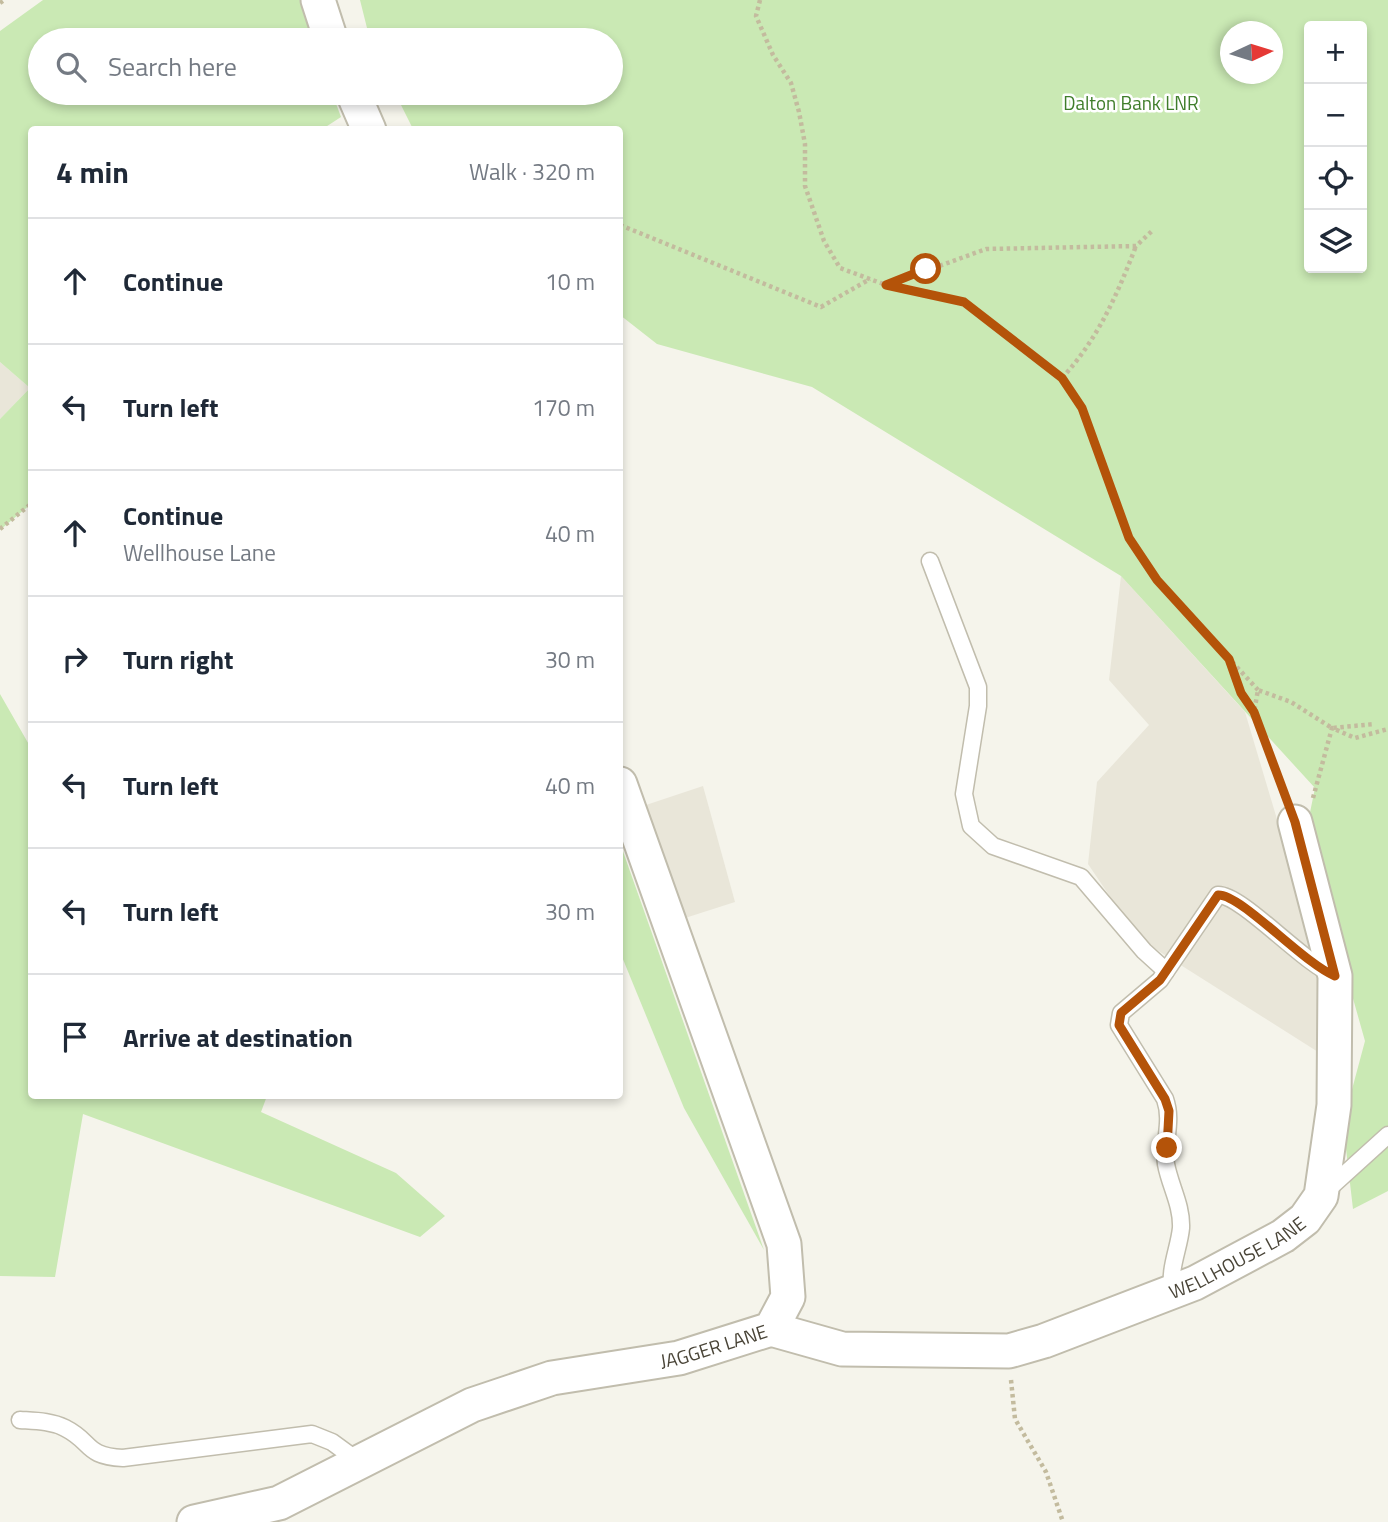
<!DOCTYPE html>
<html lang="en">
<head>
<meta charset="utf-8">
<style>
  body { margin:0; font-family:"Titillium Web",sans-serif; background:#f6f6f7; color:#1f2937 }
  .controls { position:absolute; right:21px; top:21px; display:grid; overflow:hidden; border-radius:7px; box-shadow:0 4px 10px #0003 }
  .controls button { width:63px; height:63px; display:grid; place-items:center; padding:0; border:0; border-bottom:2px solid #e0e1e3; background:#fff; color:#1f2937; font:35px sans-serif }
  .compass { position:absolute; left:1220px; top:21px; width:63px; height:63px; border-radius:50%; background:#fff; box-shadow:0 4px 10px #0003; rotate:86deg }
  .stop { position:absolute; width:21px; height:21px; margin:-16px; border:5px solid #b45309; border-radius:50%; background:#fff }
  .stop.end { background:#b45309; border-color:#fff; box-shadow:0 2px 7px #0008 }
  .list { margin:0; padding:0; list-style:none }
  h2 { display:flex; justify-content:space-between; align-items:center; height:91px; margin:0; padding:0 28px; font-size:30px }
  h2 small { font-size:23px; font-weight:400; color:#747a83 }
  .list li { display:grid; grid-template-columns:46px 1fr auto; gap:21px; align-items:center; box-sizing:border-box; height:126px; padding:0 28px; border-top:2px solid #e0e1e3 }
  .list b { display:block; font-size:26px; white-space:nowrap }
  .list p { margin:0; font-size:23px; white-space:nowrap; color:#747a83 }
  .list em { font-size:23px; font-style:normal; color:#747a83 }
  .icon { flex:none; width:38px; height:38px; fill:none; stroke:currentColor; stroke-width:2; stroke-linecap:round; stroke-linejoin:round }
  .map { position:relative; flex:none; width:1388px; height:1522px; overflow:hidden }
  .search { position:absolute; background:#fff; box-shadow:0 4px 10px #0003; left:28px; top:28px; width:595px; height:77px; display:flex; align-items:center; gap:18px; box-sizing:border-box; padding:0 24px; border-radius:38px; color:#747a83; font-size:26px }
  .panel { position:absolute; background:#fff; box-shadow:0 4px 10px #0003; left:28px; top:126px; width:595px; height:973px; border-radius:7px }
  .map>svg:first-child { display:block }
</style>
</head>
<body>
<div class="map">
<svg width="1388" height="1522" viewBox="0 0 1388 1522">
  <rect width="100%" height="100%" fill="#f5f4eb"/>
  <g fill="#e9e6d9">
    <polygon points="0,362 30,388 0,419"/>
    <polygon points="1121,576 1245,712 1313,940 1326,1057 1138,938 1088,864 1097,782 1149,725 1109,680"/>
    <polygon points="703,786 735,902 682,919 646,805"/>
  </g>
  <g fill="#cae9b4" fill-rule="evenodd">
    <polygon points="43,0 302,0 312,40 40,40 40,93 332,93 341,117 321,130 32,130 31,504 0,530 0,419 30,388 0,362 0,31"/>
    <path d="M360 0H1388V1191L1353 1209 1343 1123 1365 1041 1306 832 1315 788 1121 576 812 387 657 344 620 315V130L413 129 395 93H611V40H370ZM1309 26H1362V268H1309ZM1230 32H1272V74H1230Z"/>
    <polygon points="0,694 31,748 32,1096 267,1096 261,1112 396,1173 445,1216 420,1237 83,1114 55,1277 0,1276"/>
    <polygon points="620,843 764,1250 684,1108 620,952"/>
  </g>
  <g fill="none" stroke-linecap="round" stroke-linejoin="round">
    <g stroke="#c1bdad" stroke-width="19">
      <g id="lane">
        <polyline points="930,561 978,687 978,706 964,794 971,826 993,846 1081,877 1144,951 1166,971"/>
        <polyline points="1325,1192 1388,1135"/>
        <path d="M1173 1292C1168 1270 1179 1249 1181 1228 1182 1205 1170 1186 1166 1164 1163 1141 1173 1122 1165 1099L1119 1025 1121 1013 1160 980 1218 895C1241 894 1303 963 1334 975"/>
        <path d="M20 1420C35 1421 51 1421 65 1428 93 1442 84 1456 123 1458L312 1434 332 1442 358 1461"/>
      </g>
    </g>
    <g stroke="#c1bdad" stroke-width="37">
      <g id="street">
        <polyline points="318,0 331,40"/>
        <polyline points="353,93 369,130"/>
        <path id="s1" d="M771 1329 842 1349 1009 1351 1044 1341 1195 1283 1283 1236 1305 1219 1321 1196 1334 1105 1335 976 1295 822"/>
        <path id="s2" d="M194 1522 279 1503 472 1405 552 1378 679 1358 771 1329 788 1297 784 1244 620 784"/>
      </g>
    </g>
    <g stroke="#c3bb9e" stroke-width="4.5" stroke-dasharray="3.5 3.5" stroke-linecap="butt">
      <polyline points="760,0 756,16 773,55 791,83 799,112 805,144 805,186 824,241 840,268 886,285 964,302 1062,378 1081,408 1129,538 1157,580 1258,690"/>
      <polyline points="0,3 4,0"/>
      <polyline points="620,225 821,307 870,279"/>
      <polyline points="887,285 986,249 1136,246 1153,230"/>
      <path d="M1062 378C1098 339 1117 295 1136 246"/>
      <polyline points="0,529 32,503"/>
      <polyline points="1230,663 1241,693 1254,711"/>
      <polyline points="1285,795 1254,712 1258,690 1291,702 1332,728 1375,724"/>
      <polyline points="1313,798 1332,728 1355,738 1388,729"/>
      <polyline points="1011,1380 1015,1419 1046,1472 1063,1522"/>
    </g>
    <use href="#lane" stroke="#fff" stroke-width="16"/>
    <use href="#street" stroke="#fff" stroke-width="33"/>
  </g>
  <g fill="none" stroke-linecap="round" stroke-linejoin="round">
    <path stroke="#b45309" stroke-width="9" d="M926 269 886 285 964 302 1062 378 1082 408 1129 538 1157 580 1229 659 1241 693 1254 712 1295 822 1335 976C1303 963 1241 894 1218 895L1160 980 1121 1013 1119 1025 1165 1099 1169 1111 1167 1148"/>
  </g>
  <g text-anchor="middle" stroke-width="5" stroke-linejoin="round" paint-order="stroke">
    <g font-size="19" fill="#3f7d2a" stroke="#fff">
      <text x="1131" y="110">Dalton Bank LNR</text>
    </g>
    <g font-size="19" fill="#4a4538" stroke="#fff">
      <text dy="7" stroke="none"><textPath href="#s1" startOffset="488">WELLHOUSE LANE</textPath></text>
      <text dy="7" stroke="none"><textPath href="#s2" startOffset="553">JAGGER LANE</textPath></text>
    </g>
  </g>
</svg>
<div class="controls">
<button>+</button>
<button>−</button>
<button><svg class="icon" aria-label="locate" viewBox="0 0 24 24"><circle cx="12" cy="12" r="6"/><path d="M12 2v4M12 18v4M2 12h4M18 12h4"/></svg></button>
<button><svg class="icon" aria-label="layers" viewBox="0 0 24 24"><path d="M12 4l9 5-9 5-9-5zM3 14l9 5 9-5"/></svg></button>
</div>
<svg class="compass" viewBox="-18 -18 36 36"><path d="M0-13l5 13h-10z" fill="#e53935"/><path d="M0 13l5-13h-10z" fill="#747a83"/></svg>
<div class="stop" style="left:926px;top:269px"></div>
<div class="stop end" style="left:1167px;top:1148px"></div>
<div class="search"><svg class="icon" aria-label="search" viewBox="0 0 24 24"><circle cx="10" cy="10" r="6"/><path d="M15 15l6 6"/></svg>Search here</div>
<section class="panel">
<h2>4 min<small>Walk · 320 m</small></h2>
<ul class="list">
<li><svg class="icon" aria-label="ahead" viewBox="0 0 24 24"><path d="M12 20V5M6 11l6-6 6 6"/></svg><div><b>Continue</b></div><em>10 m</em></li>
<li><svg class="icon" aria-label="left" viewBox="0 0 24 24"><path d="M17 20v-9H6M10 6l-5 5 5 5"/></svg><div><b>Turn left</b></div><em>170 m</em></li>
<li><svg class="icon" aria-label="ahead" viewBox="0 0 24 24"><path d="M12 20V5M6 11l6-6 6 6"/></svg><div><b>Continue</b><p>Wellhouse Lane</p></div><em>40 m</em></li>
<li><svg class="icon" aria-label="right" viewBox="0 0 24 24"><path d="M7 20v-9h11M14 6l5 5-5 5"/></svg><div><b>Turn right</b></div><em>30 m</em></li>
<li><svg class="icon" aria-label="left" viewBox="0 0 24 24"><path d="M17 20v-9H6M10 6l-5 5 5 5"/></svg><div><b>Turn left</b></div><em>40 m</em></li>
<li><svg class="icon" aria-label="left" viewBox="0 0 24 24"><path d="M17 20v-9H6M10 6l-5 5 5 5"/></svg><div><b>Turn left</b></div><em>30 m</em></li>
<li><svg class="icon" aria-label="arrive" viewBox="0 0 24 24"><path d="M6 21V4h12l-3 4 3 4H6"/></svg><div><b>Arrive at destination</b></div></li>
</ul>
</section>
</div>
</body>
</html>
